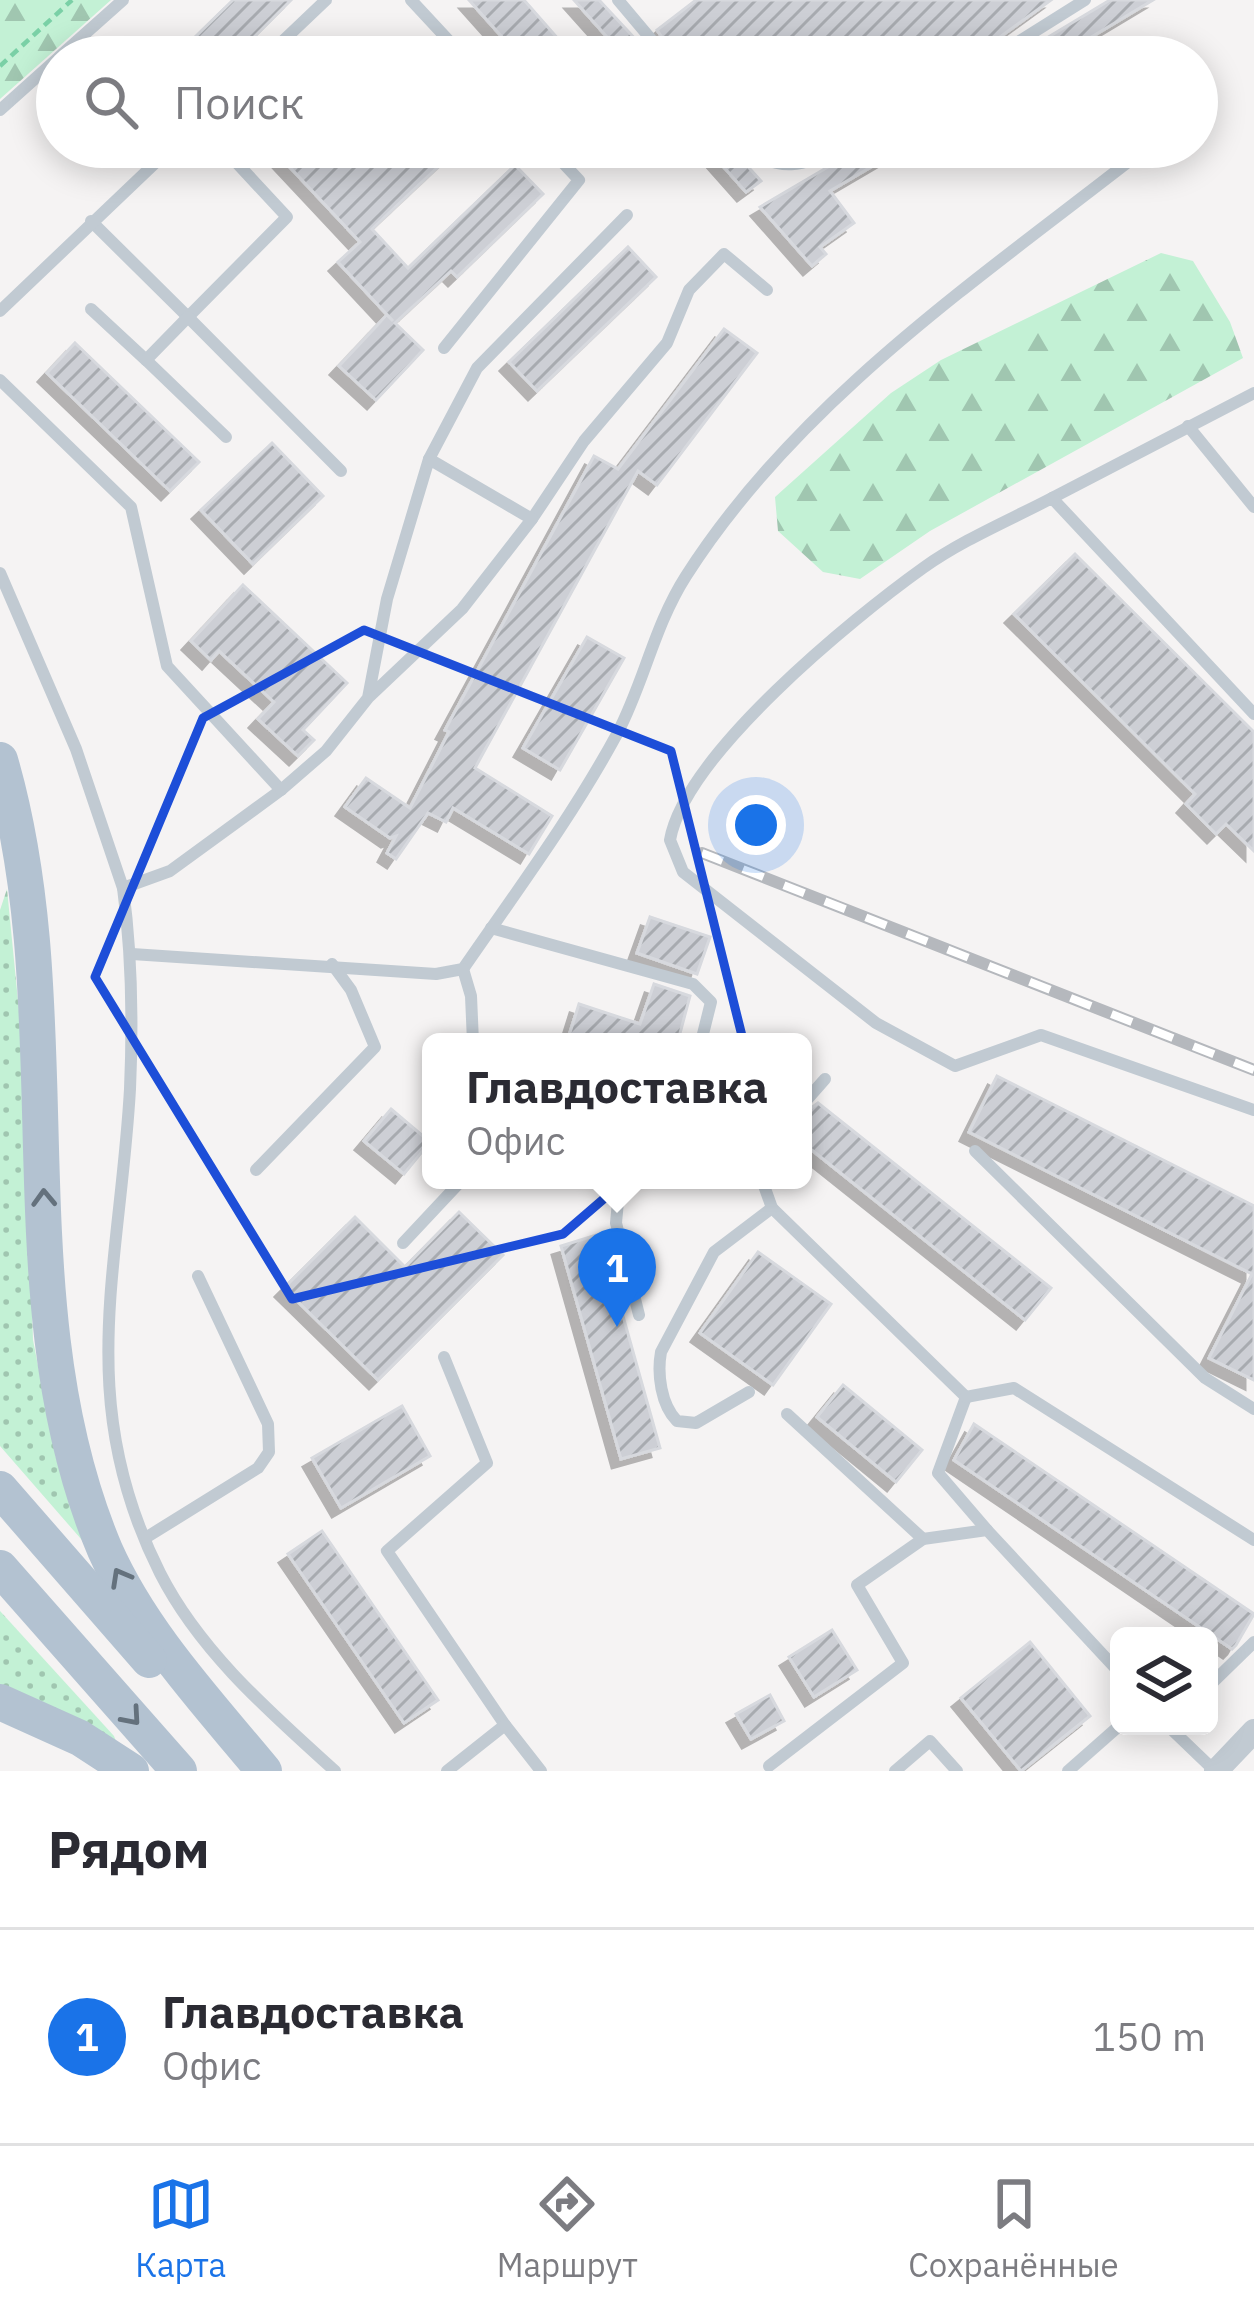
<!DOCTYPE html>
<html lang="ru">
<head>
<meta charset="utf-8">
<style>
  body { margin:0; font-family:"IBM Plex Sans",sans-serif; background:#f2f2f3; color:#2b2b33 }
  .controls { position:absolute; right:36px; bottom:36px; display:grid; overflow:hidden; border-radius:18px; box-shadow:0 6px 30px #0003 }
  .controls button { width:108px; height:108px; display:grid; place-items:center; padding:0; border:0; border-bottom:3px solid #e1e1e2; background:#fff; color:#2b2b33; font:60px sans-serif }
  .you { position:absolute; left:756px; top:825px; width:42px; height:42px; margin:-30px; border:9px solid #fff; border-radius:50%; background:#1a73e8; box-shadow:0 0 0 18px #1a73e833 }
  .badge { display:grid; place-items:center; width:78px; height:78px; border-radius:50%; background:#1a73e8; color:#fff; font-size:39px; font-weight:700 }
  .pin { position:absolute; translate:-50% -99px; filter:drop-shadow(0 3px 6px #0008) }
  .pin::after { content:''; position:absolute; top:63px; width:42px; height:36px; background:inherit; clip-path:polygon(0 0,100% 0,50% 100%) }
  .popup { position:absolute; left:422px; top:1033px; width:390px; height:156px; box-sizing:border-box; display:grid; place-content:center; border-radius:18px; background:#fff; filter:drop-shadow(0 3px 9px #0005); font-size:39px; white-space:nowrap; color:#7c7c81 }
  .popup b { font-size:45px; color:#2b2b33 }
  .popup::after { content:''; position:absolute; left:50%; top:100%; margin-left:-24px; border:24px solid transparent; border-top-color:#fff }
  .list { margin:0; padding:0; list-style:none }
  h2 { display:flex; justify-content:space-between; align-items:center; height:156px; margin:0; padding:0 48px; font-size:51px }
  h2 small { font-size:39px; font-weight:400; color:#7c7c81 }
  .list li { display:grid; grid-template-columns:78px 1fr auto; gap:36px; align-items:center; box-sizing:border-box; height:216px; padding:0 48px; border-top:3px solid #e1e1e2 }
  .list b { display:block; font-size:45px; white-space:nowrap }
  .list p { margin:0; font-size:39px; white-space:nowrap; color:#7c7c81 }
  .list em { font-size:39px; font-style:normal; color:#7c7c81 }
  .icon { flex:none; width:66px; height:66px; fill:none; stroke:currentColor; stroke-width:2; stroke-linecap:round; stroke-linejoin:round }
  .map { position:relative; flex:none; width:1254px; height:1771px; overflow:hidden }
  .search { position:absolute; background:#fff; box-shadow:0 6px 30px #0003; left:36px; right:36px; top:36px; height:132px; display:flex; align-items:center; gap:30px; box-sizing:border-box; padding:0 42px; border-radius:66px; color:#7c7c81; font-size:45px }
  .sheet { height:372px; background:#fff }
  nav { display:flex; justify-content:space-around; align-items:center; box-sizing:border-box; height:168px; border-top:3px solid #e1e1e2; background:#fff; font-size:33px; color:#7c7c81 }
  nav a { display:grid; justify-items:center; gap:6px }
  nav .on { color:#1a73e8 }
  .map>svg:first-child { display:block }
</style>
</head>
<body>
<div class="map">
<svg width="1254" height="1771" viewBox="0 0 1254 1771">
  <defs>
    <pattern id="grass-dots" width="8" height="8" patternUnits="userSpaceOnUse" patternTransform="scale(3)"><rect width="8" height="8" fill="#c3f1d5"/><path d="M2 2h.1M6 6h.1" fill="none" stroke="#a0c6b0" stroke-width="1.8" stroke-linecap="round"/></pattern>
    <pattern id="forest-firs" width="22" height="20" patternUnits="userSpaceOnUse" patternTransform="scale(3)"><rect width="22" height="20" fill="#c3f1d5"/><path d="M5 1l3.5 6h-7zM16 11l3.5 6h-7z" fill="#a0c6b0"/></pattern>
    <pattern id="building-hatch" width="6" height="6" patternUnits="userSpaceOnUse" patternTransform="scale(3)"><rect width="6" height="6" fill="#cdcfd5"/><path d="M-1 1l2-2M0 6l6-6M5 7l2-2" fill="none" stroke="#a8abb0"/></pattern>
    <filter id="shadow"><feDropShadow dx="-9" dy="9" stdDeviation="0" flood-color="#0004"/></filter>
  </defs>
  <rect width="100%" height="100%" fill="#f5f3f3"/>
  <g fill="url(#grass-dots)">
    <polygon points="7,889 24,1062 33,1340 56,1458 88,1547 0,1446 0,910"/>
    <polygon points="0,1611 114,1736 117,1744 0,1687"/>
  </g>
  <g fill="url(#forest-firs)">
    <polygon points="0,0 111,0 0,99"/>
    <polygon points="1161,253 1193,261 1230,322 1243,358 930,531 860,579 823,572 778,531 775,497 891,393 941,360"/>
  </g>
  <g fill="url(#building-hatch)" stroke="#d7d9de" stroke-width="3" filter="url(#shadow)">
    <polygon points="233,0 291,0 234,57 195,57 185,47"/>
    <polygon points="469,0 524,0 574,57 520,57"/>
    <polygon points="574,0 599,0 652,57 625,57"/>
    <polygon points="696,0 1051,0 989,45 984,57 676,57 657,30"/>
    <polygon points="1110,0 1153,0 1058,57 1015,57"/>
    <polygon points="271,147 459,147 372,229 408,268 515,165 543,194 457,277 451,271 395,323 423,350 376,400 339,366 387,315 393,321 338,262 360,242"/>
    <polygon points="706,147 730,147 761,181 746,192"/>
    <polygon points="862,147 905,147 830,191 854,223 820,247 826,254 812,266 760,207"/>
    <polygon points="628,247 656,277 537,391 509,362"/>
    <polygon points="724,329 757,353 657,485 638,471 475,768 552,816 529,854 453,808 446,822 428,813 396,859 387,853 396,836 390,838 345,807 366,778 410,808 449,732 445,730 594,456 618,469"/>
    <polygon points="75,343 199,462 170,491 47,373"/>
    <polygon points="272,443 323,496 253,564 201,510"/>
    <polygon points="1075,554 1254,732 1254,851 1226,824 1216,834 1186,804 1195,794 1014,614"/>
    <polygon points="243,585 347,683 303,730 314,740 298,756 258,719 274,702 219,651 211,660 191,641"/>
    <polygon points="587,637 624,658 560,770 523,748"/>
    <polygon points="650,917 710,937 697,974 637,953"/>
    <polygon points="654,984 690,996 679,1037 683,1042 567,1042 579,1004 640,1024"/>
    <polygon points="997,1076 1254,1206 1254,1380 1209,1358 1252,1274 969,1132"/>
    <polygon points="818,1103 1051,1288 1025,1320 803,1143 803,1114"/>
    <polygon points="391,1109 430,1142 404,1174 364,1141"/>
    <polygon points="459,1212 503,1255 378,1380 284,1288 355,1217 405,1267"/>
    <polygon points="600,1234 660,1448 621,1459 561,1246"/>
    <polygon points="758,1252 831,1304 773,1385 700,1333"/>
    <polygon points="843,1385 922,1450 896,1482 817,1417"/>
    <polygon points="402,1406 430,1456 341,1508 312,1458"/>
    <polygon points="974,1424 1254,1614 1236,1645 1232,1649 954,1460"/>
    <polygon points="322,1531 438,1700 404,1723 288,1554"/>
    <polygon points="832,1630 857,1670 814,1697 789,1657"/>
    <polygon points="1030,1642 1090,1716 1021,1771 961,1698"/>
    <polygon points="770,1695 784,1721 751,1739 736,1714"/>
  </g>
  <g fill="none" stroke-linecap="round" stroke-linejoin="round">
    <polyline stroke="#7ad0a6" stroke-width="4.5" stroke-dasharray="9 6" stroke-linecap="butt" points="0,66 72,0"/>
    <g stroke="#c1cad2" stroke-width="12">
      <polyline points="411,0 464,57"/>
      <polyline points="618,0 666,57"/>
      <polyline points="59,57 123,0"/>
      <polyline points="266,57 326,0"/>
      <polyline points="994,57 1085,0"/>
      <polyline points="0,110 57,59"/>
      <path d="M743 147C778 173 805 167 840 147"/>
      <polyline points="91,221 188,317 287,217 222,147"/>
      <polyline points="91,309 146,360"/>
      <polyline points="0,311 172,147"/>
      <polyline points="444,348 579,180 548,147"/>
      <path d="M0 380 131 507 167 666 281 790 170 871 123 888C132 955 133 1021 130 1089 120 1267 73 1400 160 1573 200 1652 271 1713 335 1771"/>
      <polyline points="1188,426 1254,507"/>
      <polyline points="226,437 146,360 188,317 341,471"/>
      <polyline points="429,459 477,368 627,215"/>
      <polyline points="1052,498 1254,393"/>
      <polyline points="532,519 584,441 667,343 689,290 724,254 767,290"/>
      <polyline points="0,573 76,749 123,888"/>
      <path d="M1254 714 1052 498C1010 520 962 540 923 568 853 618 685 755 670 840L683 872 876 1023 955 1066 1041 1035 1254 1110"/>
      <polyline points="281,790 326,751 368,698 387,599 429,459 532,519 462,609 368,698"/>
      <polyline points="491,928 693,984 711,1002 701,1042"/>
      <path d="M132 954 436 974 463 969C516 892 572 817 617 734 644 683 654 626 686 576 795 405 970 285 1128 162"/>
      <polyline points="463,969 471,996 473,1042"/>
      <polyline points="803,1104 825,1079"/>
      <polyline points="975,1151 1205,1378 1254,1409"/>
      <polyline points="256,1170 375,1047 351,990 332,964"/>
      <polyline points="620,1180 616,1223 639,1315"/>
      <polyline points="772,1208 966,1397 938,1473 987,1530"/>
      <polyline points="403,1243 462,1180"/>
      <polyline points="444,1357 487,1463 387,1551 505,1725 447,1771"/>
      <path d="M749 1392 696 1423 677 1421C661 1405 657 1374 661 1352L714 1252 772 1208 762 1180"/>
      <polyline points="966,1397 1014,1388 1254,1540"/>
      <polyline points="787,1414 923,1539"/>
      <polyline points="147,1537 258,1468 269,1452 268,1424 198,1276"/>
      <polyline points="1209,1686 1254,1642"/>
      <polyline points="505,1725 541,1771"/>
      <polyline points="1168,1726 1215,1771"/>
      <polyline points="769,1766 903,1663 857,1585 923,1539 987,1530 1119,1672"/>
      <polyline points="895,1771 930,1741 957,1771"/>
      <polyline points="1068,1771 1119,1726"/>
    </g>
    <polyline stroke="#c1cad2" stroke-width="24" points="1216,1771 1254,1731"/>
    <g stroke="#b3c2d1" stroke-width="36">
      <path d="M0 760C75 1017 0 1302 105 1550 142 1633 207 1702 264 1771"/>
      <polyline points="0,1489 149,1660"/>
      <polyline points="0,1568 179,1771"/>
      <polyline points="0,1702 80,1738 131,1771"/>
    </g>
    <g stroke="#b5b8bd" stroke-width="12">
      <polyline id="rail" points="702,853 1254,1070"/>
    </g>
    <use href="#rail" stroke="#fff" stroke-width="8" stroke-dasharray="22" stroke-linecap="butt"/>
  </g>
  <defs><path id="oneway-chevron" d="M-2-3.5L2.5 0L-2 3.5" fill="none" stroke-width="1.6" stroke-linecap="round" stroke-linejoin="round" transform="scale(3)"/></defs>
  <g stroke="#64717d">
    <use href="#oneway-chevron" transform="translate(44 1198) rotate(-92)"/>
    <use href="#oneway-chevron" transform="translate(120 1577) rotate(-119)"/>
    <use href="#oneway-chevron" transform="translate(132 1717) rotate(49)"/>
  </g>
  <path fill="none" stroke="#1d4ed8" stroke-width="9" stroke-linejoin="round" d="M364 630 671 751 751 1072 563 1234 292 1299 95 977 203 718Z"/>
</svg>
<div class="controls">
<button><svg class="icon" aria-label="layers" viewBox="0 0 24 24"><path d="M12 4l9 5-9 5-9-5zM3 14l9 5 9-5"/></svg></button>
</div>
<div class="you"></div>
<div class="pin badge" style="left:617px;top:1327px">1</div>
<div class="popup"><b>Главдоставка</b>Офис</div>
<div class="search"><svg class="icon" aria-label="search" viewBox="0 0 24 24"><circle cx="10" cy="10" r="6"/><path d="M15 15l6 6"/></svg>Поиск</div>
</div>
<section class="sheet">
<h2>Рядом<small></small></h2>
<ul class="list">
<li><span class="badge">1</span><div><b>Главдоставка</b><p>Офис</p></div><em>150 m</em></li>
</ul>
</section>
<nav>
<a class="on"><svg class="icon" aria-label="map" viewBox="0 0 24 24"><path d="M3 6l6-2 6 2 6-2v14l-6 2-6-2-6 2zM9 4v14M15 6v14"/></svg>Карта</a>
<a><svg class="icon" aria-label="directions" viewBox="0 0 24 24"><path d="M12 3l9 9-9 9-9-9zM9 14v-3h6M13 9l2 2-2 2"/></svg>Маршрут</a>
<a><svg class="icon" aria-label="saved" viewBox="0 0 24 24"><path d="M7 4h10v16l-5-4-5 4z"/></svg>Сохранённые</a>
</nav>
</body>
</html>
